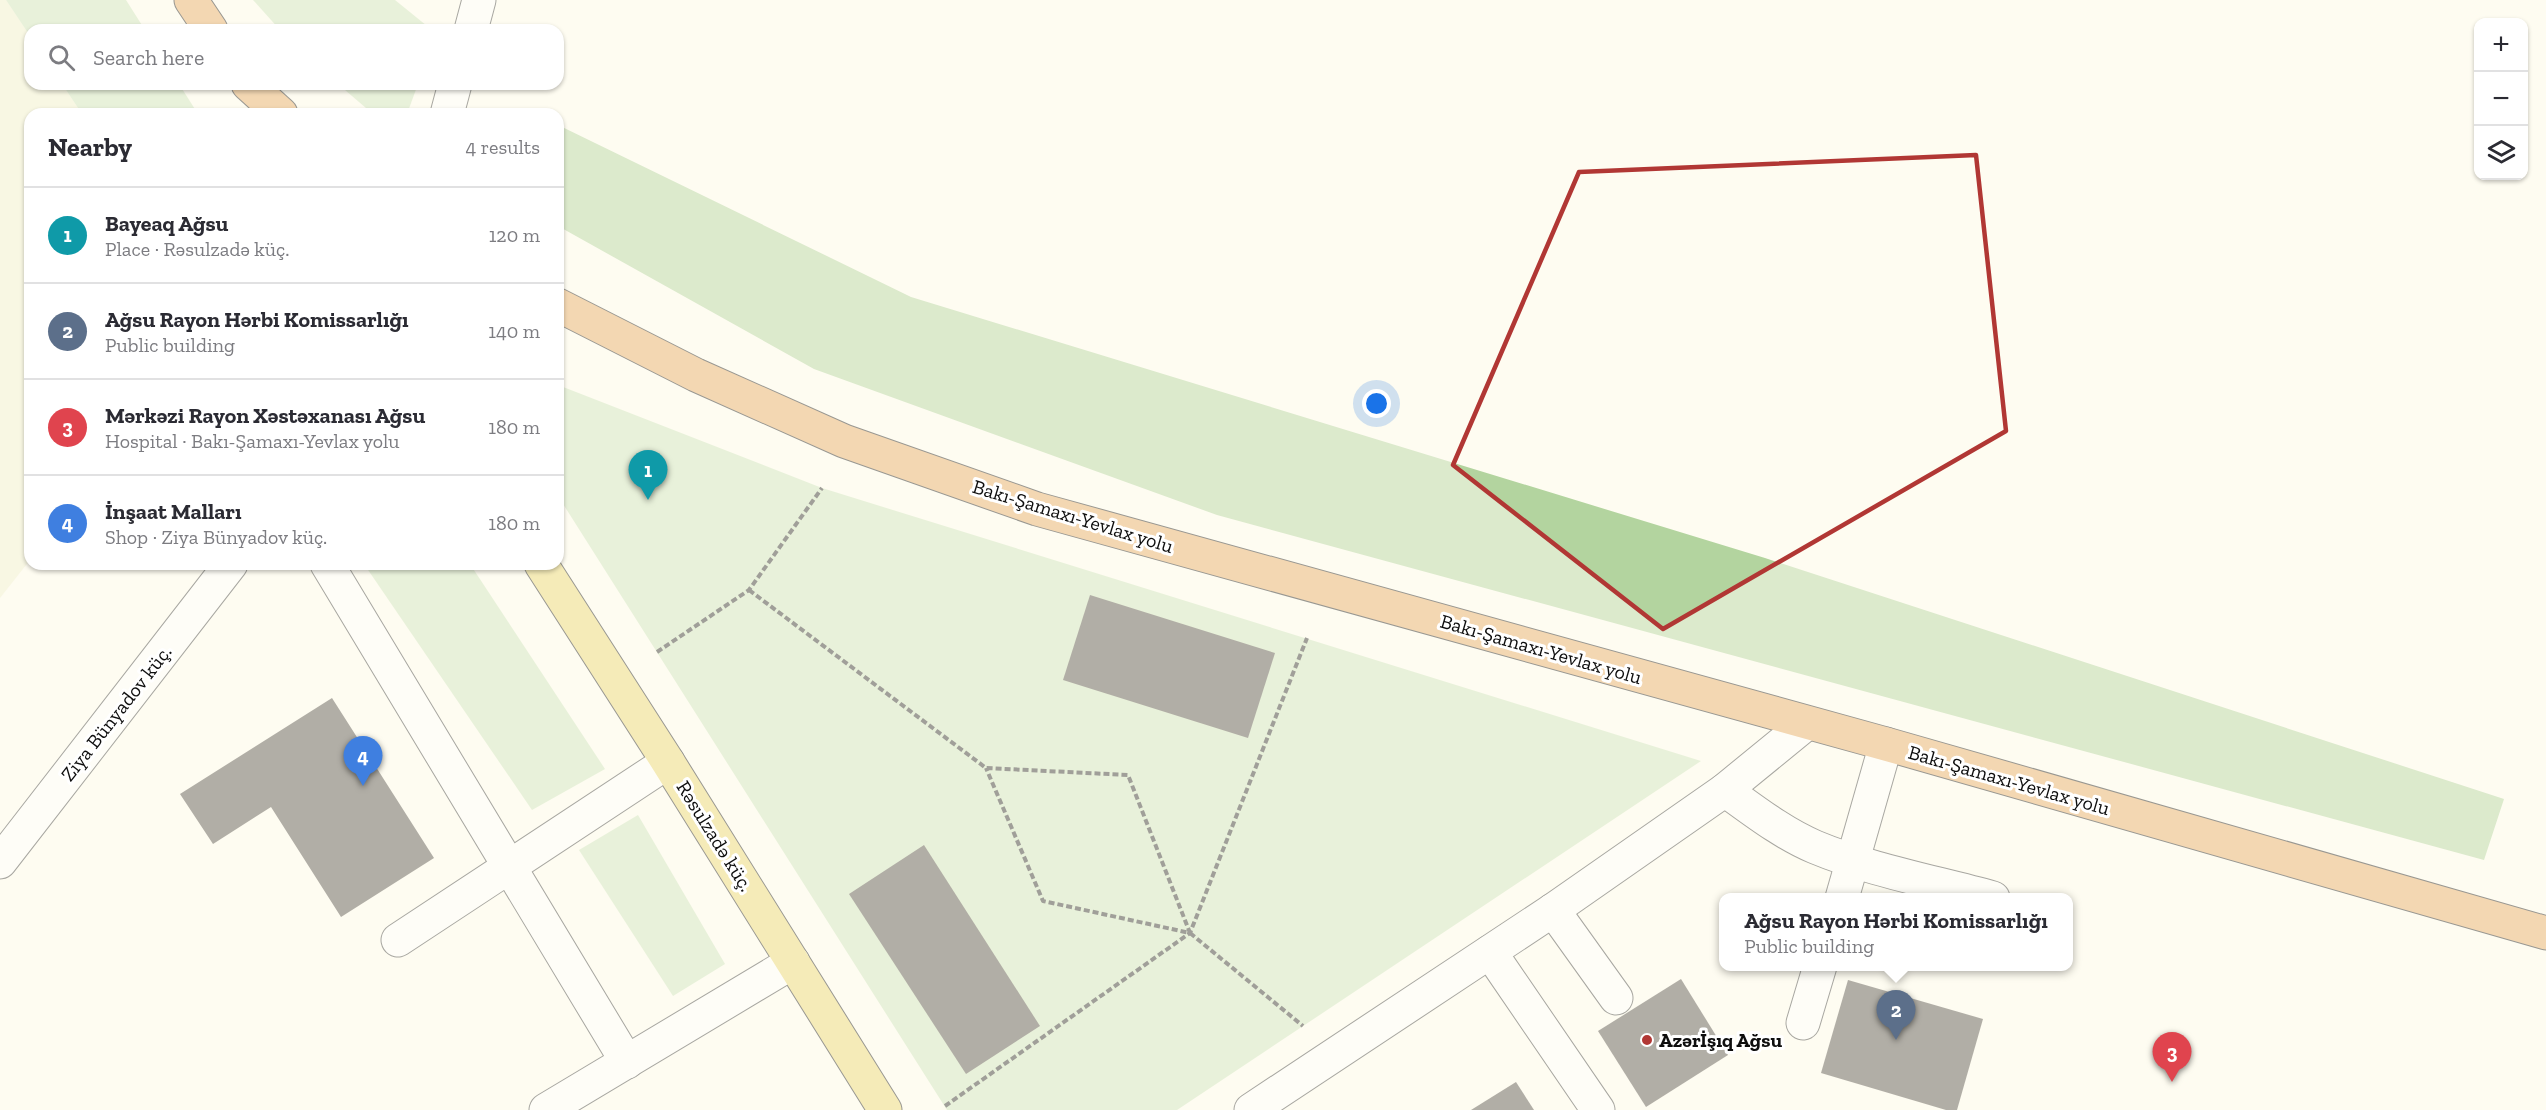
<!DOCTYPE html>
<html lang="en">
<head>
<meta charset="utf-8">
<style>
  body { margin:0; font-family:"Zilla Slab",serif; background:#f2f2f3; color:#2b2b33 }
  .controls { position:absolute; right:18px; top:18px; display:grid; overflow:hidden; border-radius:12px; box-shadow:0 2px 4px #0004 }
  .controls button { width:54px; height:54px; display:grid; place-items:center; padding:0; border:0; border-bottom:2px solid #e1e1e2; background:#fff; color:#2b2b33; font:30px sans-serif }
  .you { position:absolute; left:1377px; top:404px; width:21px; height:21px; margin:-15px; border:4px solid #fff; border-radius:50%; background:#1a73e8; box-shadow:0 0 0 9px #1a73e833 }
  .badge { display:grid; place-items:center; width:39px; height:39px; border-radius:50%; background:#b13734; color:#fff; font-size:20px; font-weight:700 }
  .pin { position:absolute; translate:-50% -50px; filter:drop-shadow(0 2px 3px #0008) }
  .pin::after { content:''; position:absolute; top:32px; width:21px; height:18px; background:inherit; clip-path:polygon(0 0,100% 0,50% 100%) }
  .popup { position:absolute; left:1719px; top:893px; width:354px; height:78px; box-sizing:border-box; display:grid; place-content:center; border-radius:12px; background:#fff; filter:drop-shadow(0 2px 4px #0005); font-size:20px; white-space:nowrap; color:#7c7c81 }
  .popup b { font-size:22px; color:#2b2b33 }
  .popup::after { content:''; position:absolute; left:50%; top:100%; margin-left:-12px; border:12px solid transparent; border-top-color:#fff }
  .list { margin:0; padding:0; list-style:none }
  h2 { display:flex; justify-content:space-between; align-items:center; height:78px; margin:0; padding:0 24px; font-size:26px }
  h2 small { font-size:20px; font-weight:400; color:#7c7c81 }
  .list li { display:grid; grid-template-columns:39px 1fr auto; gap:18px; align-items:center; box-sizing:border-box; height:96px; padding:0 24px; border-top:2px solid #e1e1e2 }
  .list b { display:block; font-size:22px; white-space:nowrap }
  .list p { margin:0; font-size:20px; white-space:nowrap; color:#7c7c81 }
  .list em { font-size:20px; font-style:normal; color:#7c7c81 }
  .icon { flex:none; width:33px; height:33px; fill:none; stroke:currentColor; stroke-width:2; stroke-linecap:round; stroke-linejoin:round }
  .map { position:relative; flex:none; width:2546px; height:1110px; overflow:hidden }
  .search { position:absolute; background:#fff; box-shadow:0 2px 4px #0004; left:24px; top:24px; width:540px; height:66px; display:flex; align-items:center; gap:15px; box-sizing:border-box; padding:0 21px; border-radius:18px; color:#7c7c81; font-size:22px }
  .panel { position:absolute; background:#fff; box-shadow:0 2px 4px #0004; left:24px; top:108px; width:540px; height:462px; border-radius:18px }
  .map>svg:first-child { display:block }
</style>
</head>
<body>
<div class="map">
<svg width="2546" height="1110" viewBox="0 0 2546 1110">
  <rect width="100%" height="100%" fill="#fefcf1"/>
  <polygon fill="#f2f1d3" points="0,0 6,0 30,36 30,84 62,84 82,114 30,114 30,560 0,598"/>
  <g fill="#cfe5be">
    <polygon points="6,0 126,0 145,30 30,30 30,36"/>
    <polygon points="253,0 395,0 432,30 280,30"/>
    <polygon points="62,84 179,84 198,114 82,114"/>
    <polygon points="338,84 418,84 407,114 373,114"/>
    <polygon points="558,385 822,488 1701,761 1177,1110 947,1110 558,496"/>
    <polygon points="364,564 470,564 605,769 532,810"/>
    <polygon points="638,815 725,964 673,996 579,850"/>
  </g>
  <polygon fill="#b3d49f" points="558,125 911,297 1765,558 2504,799 2484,860 1217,515 814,369 558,226"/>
  <g fill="#56514c">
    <polygon points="1090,595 1275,653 1248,738 1063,680"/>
    <polygon points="332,698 434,858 341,917 271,807 213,844 180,794"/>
    <polygon points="924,845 1040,1026 966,1074 849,894"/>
    <polygon points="1681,979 1728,1055 1646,1107 1598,1031"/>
    <polygon points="1848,980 1983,1019 1957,1110 1946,1110 1821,1073"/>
    <polygon points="1516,1082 1534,1110 1471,1110"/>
  </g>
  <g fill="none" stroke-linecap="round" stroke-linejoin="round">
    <g stroke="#414141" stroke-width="35">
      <g id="minor">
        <polyline points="471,30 479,0"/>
        <polyline points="447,114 455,84"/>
        <polyline points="327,564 627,1062"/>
        <path d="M1725 790C1753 810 1782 833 1815 847 1870 870 1935 882 1993 898"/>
        <polyline points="0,862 231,564"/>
        <polyline points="1842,898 1886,744"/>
        <polyline points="1553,910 1616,998"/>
        <polyline points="398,940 668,762"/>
        <polyline points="1490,952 1598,1110"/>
        <polyline points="1803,1023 1820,966"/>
        <polyline points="546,1110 793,962"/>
        <polyline points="1251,1110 1553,910 1725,790 1807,723"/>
      </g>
    </g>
    <g stroke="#1f1f1f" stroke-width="35">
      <polyline id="major" points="541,564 668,762 885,1110"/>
    </g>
    <g stroke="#1f1f1f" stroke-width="35">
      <g id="highway">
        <polyline points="191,0 211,30"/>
        <polyline points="248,84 281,114"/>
        <polyline points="558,305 696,375 844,441 1037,509 1886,744 2546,933"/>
      </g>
    </g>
    <g stroke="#303030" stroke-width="4" stroke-dasharray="6 3" stroke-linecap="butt">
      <polyline points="749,590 986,768 1128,775 1190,933 1043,901 986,768"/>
      <polyline points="657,652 749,590 822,488"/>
      <polyline points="1190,933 1303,1026"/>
      <polyline points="945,1106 1190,933 1307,638"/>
    </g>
    <use href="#minor" stroke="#fff" stroke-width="33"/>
    <use href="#major" stroke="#ebd774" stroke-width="33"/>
    <use href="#highway" stroke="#e6aa67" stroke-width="33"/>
  </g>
  <path d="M0 0H2546V1110H0ZM1976 155 2006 431 1663 629 1453 465 1579 172Z" fill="#fefcf1" fill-opacity=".55" fill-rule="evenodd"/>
  <path fill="none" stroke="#b13734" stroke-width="4.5" stroke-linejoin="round" d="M1976 155 2006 431 1663 629 1453 465 1579 172Z"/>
  <circle fill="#b13734" stroke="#fff" stroke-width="2" cx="1647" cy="1040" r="6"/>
  <g text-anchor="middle" stroke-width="6" stroke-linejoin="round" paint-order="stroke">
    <g font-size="20" fill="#0e0e0e" stroke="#fff">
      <text transform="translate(1073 516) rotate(17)" y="7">Bakı-Şamaxı-Yevlax yolu</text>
      <text transform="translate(1541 649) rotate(16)" y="7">Bakı-Şamaxı-Yevlax yolu</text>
      <text transform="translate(116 713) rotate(-52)" y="7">Ziya Bünyadov küç.</text>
      <text transform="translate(2009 780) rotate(16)" y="7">Bakı-Şamaxı-Yevlax yolu</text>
      <text transform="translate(715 836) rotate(58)" y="7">Rəsulzadə küç.</text>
    </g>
    <g font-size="20" font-weight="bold" fill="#0e0e0e" stroke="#fff" text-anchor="start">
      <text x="1659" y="1047">Azərİşıq Ağsu</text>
    </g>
  </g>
</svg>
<div class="controls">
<button>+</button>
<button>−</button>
<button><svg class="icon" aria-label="layers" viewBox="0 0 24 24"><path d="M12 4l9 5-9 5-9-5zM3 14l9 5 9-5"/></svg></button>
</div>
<div class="you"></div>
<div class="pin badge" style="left:648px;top:500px;background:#0f9aa8">1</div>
<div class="pin badge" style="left:1896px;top:1040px;background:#5c6f8a">2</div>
<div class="popup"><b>Ağsu Rayon Hərbi Komissarlığı</b>Public building</div>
<div class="pin badge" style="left:2172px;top:1082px;background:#e0444e">3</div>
<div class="pin badge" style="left:363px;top:786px;background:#3f7fe0">4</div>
<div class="search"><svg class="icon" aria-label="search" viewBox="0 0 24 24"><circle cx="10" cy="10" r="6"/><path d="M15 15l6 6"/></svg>Search here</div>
<section class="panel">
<h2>Nearby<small>4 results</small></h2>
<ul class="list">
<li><span class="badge" style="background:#0f9aa8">1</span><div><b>Bayeaq Ağsu</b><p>Place · Rəsulzadə küç.</p></div><em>120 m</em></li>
<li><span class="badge" style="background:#5c6f8a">2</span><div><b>Ağsu Rayon Hərbi Komissarlığı</b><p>Public building</p></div><em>140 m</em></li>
<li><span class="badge" style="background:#e0444e">3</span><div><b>Mərkəzi Rayon Xəstəxanası Ağsu</b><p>Hospital · Bakı-Şamaxı-Yevlax yolu</p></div><em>180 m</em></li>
<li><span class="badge" style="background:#3f7fe0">4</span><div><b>İnşaat Malları</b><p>Shop · Ziya Bünyadov küç.</p></div><em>180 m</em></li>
</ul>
</section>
</div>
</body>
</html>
